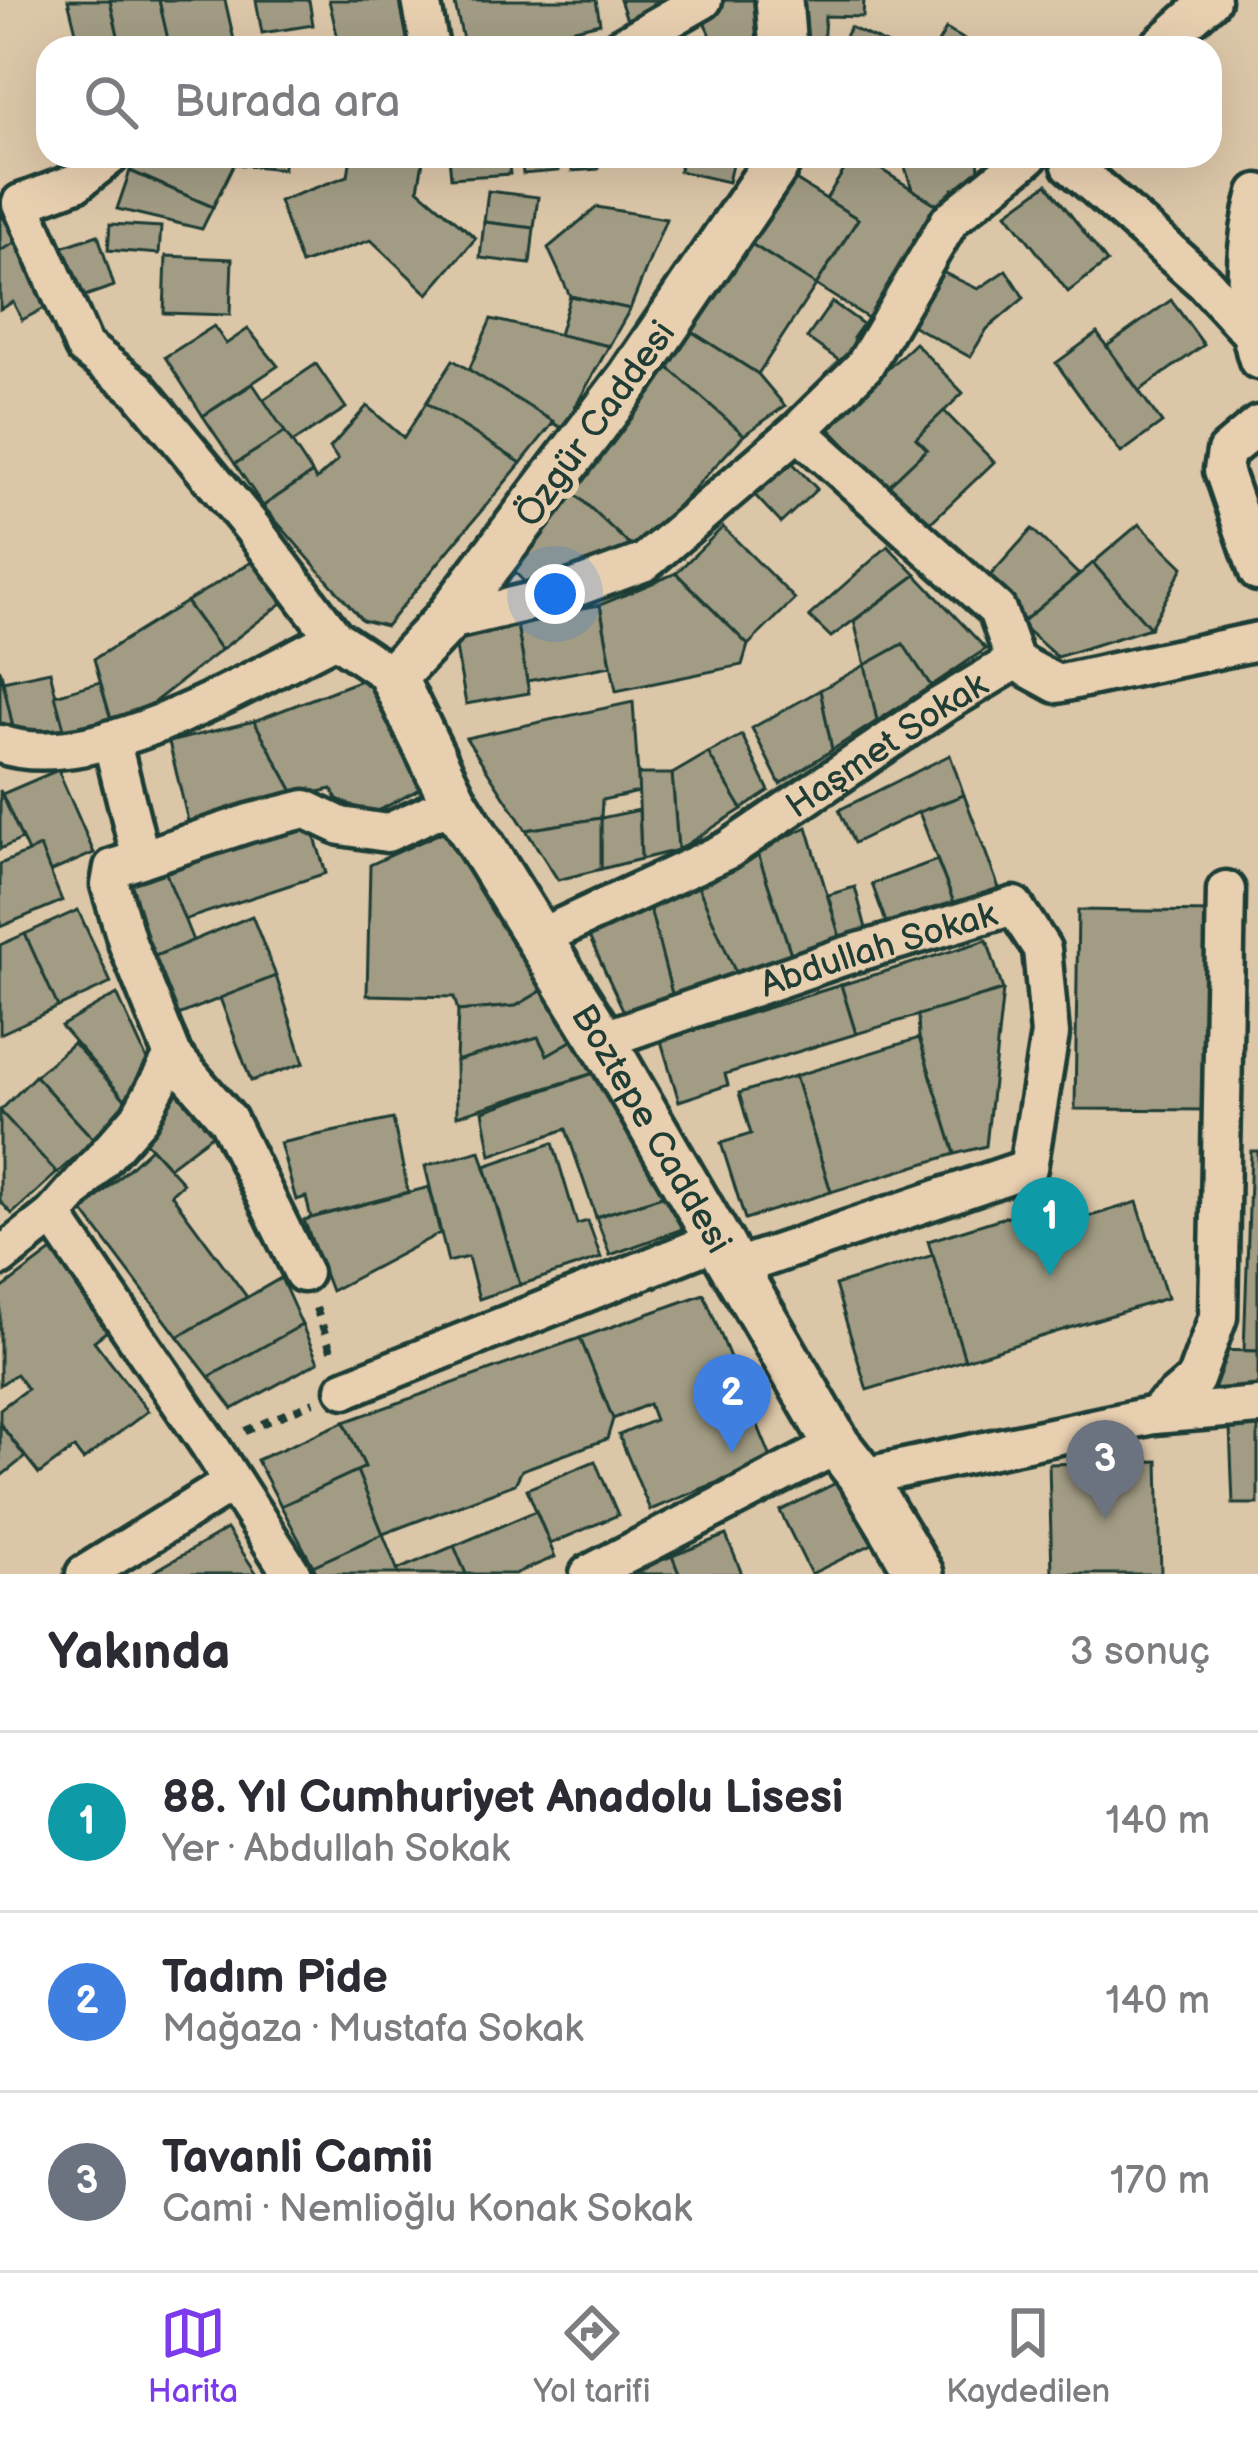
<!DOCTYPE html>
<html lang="tr">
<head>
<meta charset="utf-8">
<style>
  body { margin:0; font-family:"Balsamiq Sans",sans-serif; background:#f7f7f7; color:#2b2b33 }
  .you { position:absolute; left:555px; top:594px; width:42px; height:42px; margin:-30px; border:9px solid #fff; border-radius:50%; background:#1a73e8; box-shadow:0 0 0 18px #1a73e833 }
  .badge { display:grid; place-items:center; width:78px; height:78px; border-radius:50%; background:#7c3aed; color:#fff; font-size:39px; font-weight:700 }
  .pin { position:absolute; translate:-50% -99px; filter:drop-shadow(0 3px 6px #0008) }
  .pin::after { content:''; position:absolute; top:63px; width:42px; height:36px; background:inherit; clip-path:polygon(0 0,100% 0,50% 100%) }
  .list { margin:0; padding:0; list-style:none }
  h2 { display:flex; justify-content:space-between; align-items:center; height:156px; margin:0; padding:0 48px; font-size:51px }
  h2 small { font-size:39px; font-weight:400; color:#7c7c81 }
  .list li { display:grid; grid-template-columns:78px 1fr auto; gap:36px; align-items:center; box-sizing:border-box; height:180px; padding:0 48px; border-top:3px solid #e1e1e2 }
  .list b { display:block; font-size:45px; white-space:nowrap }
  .list p { margin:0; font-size:39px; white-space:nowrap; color:#7c7c81 }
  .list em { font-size:39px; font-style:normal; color:#7c7c81 }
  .icon { flex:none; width:66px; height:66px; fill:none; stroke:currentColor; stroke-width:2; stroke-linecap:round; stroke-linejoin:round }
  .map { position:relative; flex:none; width:1258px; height:1574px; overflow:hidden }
  .search { position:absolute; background:#fff; box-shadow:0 12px 48px #0002; left:36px; right:36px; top:36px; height:132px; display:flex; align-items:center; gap:30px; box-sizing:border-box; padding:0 42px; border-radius:36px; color:#7c7c81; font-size:45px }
  .sheet { height:696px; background:#fff }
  nav { display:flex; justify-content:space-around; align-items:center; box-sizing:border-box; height:168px; border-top:3px solid #e1e1e2; background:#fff; font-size:33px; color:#7c7c81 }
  nav a { display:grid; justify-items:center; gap:6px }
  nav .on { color:#7c3aed }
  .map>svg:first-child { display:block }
</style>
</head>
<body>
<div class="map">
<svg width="1258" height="1574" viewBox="0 0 1258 1574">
  <rect width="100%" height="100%" fill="#dcc6a8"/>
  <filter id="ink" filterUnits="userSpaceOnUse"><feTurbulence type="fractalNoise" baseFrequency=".00833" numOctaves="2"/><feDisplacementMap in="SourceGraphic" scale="24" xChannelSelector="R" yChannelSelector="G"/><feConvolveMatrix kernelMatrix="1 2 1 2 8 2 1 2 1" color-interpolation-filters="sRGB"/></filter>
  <g filter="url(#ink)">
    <g fill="#a29c84" stroke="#1f3d34" stroke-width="3">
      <polygon points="68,0 110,0 121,48 80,48"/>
      <polygon points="110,0 159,0 170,47 121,48"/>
      <polygon points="159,0 225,0 234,40 201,48 170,48"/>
      <polygon points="256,0 309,0 313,25 262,33"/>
      <polygon points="329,0 404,0 413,39 375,48 340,48"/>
      <polygon points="454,0 596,0 600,23 494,48 465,48"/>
      <polygon points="620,0 675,0 629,25"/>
      <polygon points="722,0 754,0 771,31 739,48 717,48 699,12"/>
      <polygon points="793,0 864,0 863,17 825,16 823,47 792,46"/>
      <polygon points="850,27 895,48 839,48"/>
      <polygon points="946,29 976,46 975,48 935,48"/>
      <polygon points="138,156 284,156 283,169 234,164 213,207 130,171"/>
      <polygon points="351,156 424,156 418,189 476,238 428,294 371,240 301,264 279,201 348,176"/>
      <polygon points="449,156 508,156 510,174 451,178"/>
      <polygon points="521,156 557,156 558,171 523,174"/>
      <polygon points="570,156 600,156 598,169 572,171"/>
      <polygon points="683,156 734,156 728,182 679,171"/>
      <polygon points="853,156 860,156 942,208 874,322 816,285 858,219 826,199"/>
      <polygon points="911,156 978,156 979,172 964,196 953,189 942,208 912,189 905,167"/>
      <polygon points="130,171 213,207 202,229 117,209"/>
      <polygon points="794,179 858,219 816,285 748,242"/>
      <polygon points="1047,184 1107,262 1068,292 1007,213"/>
      <polygon points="488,191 538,197 534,228 484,222"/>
      <polygon points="597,207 666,219 630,309 570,296 548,248"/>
      <polygon points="0,212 17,242 0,251"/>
      <polygon points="484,222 534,228 530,264 480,258"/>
      <polygon points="110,224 161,227 159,254 108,250"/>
      <polygon points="98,235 114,286 73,300 56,249"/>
      <polygon points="17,242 52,304 22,320 13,302 0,309 0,251"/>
      <polygon points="748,242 816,285 758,374 686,328"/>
      <polygon points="166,256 232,259 230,315 164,313"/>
      <polygon points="936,269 978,289 1006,270 1024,298 987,329 970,357 906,322"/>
      <polygon points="570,296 630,309 609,346 559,335"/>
      <polygon points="1171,300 1204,345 1139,391 1107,346"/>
      <polygon points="832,302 863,324 853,338 859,342 844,364 807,338"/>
      <polygon points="491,319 609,346 563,429 469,370"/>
      <polygon points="214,326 226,344 248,329 278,366 203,416 165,357"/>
      <polygon points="686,328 758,374 785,406 744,435 662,362"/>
      <polygon points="1097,333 1162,423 1121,453 1056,363"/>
      <polygon points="915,343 963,393 916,438 927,449 886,488 827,426"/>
      <polygon points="453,360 554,422 521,463 426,403"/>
      <polygon points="662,362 744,435 636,551 569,488"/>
      <polygon points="316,364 346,408 292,443 263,400"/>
      <polygon points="253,384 285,432 235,464 203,416"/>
      <polygon points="426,403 521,463 386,626 362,620 263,506 312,473 316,480 338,460 330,448 367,406 404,438"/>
      <polygon points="944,411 994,462 925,528 886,488 927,449 916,438"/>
      <polygon points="285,432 312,473 263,506 235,464"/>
      <polygon points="787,457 817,489 781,523 751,491"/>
      <polygon points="569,488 636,551 532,590 508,565"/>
      <polygon points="1139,524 1183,567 1150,628 1093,563"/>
      <polygon points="723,527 795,599 748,645 676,573"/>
      <polygon points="1032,529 1079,575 1020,624 979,588"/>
      <polygon points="888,546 916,575 831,637 809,616"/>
      <polygon points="260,557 290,597 221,650 186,602"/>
      <polygon points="1093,563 1150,628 1057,657 1020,624"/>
      <polygon points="676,573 748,645 742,665 616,691 600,605"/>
      <polygon points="916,575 986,649 931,686 903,644 865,665 854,621"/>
      <polygon points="186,602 221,650 153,703 112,723 94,659"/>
      <polygon points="600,605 611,666 527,681 516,620"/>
      <polygon points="516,620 529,693 466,704 453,631"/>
      <polygon points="903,644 931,686 877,721 865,665"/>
      <polygon points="865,665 877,721 832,750 820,690"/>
      <polygon points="0,669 3,681 15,736 0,730"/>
      <polygon points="50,671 66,736 15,736 3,681"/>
      <polygon points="369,677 425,786 372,814 337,799 332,789 296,797 254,721"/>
      <polygon points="100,682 112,723 66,736 55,695"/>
      <polygon points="820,690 832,750 780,784 752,728"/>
      <polygon points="633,702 639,792 602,800 601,818 526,830 466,738"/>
      <polygon points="254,721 296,797 188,821 169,742"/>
      <polygon points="742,735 769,791 742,809 708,753"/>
      <polygon points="708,753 742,809 678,850 672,774"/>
      <polygon points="950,755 964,795 919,812 854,843 839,810"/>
      <polygon points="58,770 94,853 50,872 40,847 28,852 2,794"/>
      <polygon points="638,774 672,774 678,850 641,859"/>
      <polygon points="0,790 22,839 0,849"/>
      <polygon points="964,795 999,888 954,903 919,812"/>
      <polygon points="639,810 641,859 601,869 601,818"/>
      <polygon points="601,818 601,869 558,880 526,830"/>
      <polygon points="311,825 326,873 184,920 161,861"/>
      <polygon points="456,826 550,986 516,1006 458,1011 454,997 367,995 370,865"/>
      <polygon points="807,827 841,941 792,957 757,851"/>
      <polygon points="40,847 62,901 0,927 0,864"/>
      <polygon points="757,851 792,957 737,976 696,882"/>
      <polygon points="937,860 954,903 887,925 872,884"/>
      <polygon points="161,861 193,941 148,959 115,879"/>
      <polygon points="696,882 737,976 673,998 649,905"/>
      <polygon points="855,887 867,932 841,941 828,895"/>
      <polygon points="649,905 673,998 625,1014 585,928"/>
      <polygon points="78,910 111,983 58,1007 25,934"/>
      <polygon points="1078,910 1211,912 1208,1110 1075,1109"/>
      <polygon points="252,916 276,976 171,1018 148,959"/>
      <polygon points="25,934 58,1007 0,1034 0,945"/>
      <polygon points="987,940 1003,990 856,1034 841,985"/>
      <polygon points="276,976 304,1063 251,1081 220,998"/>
      <polygon points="841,985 856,1034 725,1074 728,1085 679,1101 661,1041"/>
      <polygon points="550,986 580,1036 547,1055 538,1037 456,1061 458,1011 516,1006"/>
      <polygon points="1003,990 986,1146 955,1154 919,1038 918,1015"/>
      <polygon points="117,994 151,1069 131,1106 61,1026"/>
      <polygon points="580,1036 600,1071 457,1116 456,1061 538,1037 547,1055"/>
      <polygon points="919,1038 955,1154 831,1192 795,1076"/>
      <polygon points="73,1043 131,1106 94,1140 35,1076"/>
      <polygon points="600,1071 672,1193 596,1217 566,1129 491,1155 483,1111"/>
      <polygon points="35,1076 94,1140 57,1173 0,1111"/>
      <polygon points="795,1076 831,1192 745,1219 721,1143 751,1134 739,1093"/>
      <polygon points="182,1088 213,1134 169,1167 139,1135"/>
      <polygon points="0,1111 57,1173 12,1214 0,1201"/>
      <polygon points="393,1119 408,1192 311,1218 306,1197 296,1200 280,1143"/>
      <polygon points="553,1143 577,1224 588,1221 601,1258 520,1285 485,1166"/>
      <polygon points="151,1148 183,1183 171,1194 247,1297 178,1337 83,1211"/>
      <polygon points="480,1151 520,1285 479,1299 468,1257 448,1262 425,1166"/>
      <polygon points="1251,1151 1258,1151 1258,1351 1244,1351"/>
      <polygon points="429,1187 440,1233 331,1291 304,1220"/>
      <polygon points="672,1193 691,1226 610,1255 596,1217"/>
      <polygon points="1137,1202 1167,1298 965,1360 928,1241 1018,1213 1025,1236"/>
      <polygon points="52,1251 111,1328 94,1341 148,1411 83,1460 74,1448 39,1474 0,1424 0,1409 27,1389 16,1374 0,1385 0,1290"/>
      <polygon points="933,1255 965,1360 867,1390 835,1285"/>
      <polygon points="281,1278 302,1325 209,1377 178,1337"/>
      <polygon points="704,1294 772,1460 650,1510 619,1435 655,1420 649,1404 613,1419 580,1338"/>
      <polygon points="302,1325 318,1362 233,1409 209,1377"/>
      <polygon points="580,1338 613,1419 607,1439 522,1470 515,1484 383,1534 357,1471 365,1467 344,1422"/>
      <polygon points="1207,1350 1258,1351 1258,1400 1205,1399"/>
      <polygon points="344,1422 365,1467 281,1506 257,1460"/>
      <polygon points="1258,1423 1258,1504 1233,1504 1230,1427"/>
      <polygon points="0,1424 25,1457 0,1477"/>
      <polygon points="595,1461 618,1515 550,1544 527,1489"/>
      <polygon points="1158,1461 1161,1574 1052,1574 1049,1464"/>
      <polygon points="357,1471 383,1534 313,1566 281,1506"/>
      <polygon points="842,1480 874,1543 811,1574 780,1511"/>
      <polygon points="536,1511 555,1557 515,1574 466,1574 454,1546"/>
      <polygon points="227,1529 257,1574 150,1574"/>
      <polygon points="383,1534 399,1574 317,1574 313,1566"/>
      <polygon points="726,1535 742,1574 679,1574 672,1556"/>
      <polygon points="454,1546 466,1574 399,1574 397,1570"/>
      <polygon points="672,1556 679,1574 626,1574"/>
    </g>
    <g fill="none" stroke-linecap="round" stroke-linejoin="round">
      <g stroke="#1f3d34" stroke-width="45">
        <g id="minor">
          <polyline points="421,0 430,48"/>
          <polyline points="619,48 703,0"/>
          <polyline points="1157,48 1211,0"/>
          <polyline points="1069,156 1071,165 1204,282 1248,330"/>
          <path d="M1258 193C1244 242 1242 311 1258 360"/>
          <polyline points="21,203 84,347 138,389 250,525 335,638 393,677"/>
          <polyline points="21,203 77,182 110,156"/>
          <polyline points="1258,425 1226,452 1223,470 1258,572"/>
          <polyline points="445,622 550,597 645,562 798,431 864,366 950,220 1029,156"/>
          <polyline points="1015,661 1057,684 1258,641"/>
          <polyline points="111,739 141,859 113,868 110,885 128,945 173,1056 228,1120 303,1273"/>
          <path d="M0 744C92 777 252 679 335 638"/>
          <polyline points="141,859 249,823 305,809 341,826 387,833 454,802"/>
          <path id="s1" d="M536 939 728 850 940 706 1015 661 997 610 798 431"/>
          <path id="s2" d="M602 1040 845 956 1014 906 1042 949 1050 1034 1028 1168 734 1268"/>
          <polyline points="53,1215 210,1446 292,1574"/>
          <polyline points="0,1257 53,1215 139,1118 173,1056"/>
          <polyline points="345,1389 718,1240"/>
          <polyline points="1154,1415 1195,1380 1218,1317 1226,890"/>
          <polyline points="862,1477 1154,1415 1258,1406"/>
          <polyline points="85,1574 232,1483"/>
          <polyline points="589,1574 837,1445"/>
        </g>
      </g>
      <g stroke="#1f3d34" stroke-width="54">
        <g id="tertiary">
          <polyline points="779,0 783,48"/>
          <path id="s3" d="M777 156 776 164 632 376 445 622 393 677 454 802 602 1040 837 1445 862 1477 920 1574"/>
        </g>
      </g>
      <g stroke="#1f3d34" stroke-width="8" stroke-dasharray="9 9" stroke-linecap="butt">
        <polyline points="316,1308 333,1356"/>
        <polyline points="245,1431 314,1402"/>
      </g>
      <use href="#minor" stroke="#e8cfb0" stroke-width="36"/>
      <use href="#tertiary" stroke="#e8cfb0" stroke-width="45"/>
    </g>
  </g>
  <g text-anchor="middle" stroke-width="12" stroke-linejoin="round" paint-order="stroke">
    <g font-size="36" fill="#1f3d34" stroke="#e8cfb0">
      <text transform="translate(594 423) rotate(-54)" y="13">Özgür Caddesi</text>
      <text dy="13" stroke="none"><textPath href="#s1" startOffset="402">Haşmet Sokak</textPath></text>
      <text dy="13" stroke="none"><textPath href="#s2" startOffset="291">Abdullah Sokak</textPath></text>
      <text dy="13" stroke="none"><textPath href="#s3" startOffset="1170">Boztepe Caddesi</textPath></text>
    </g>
  </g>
</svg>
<div class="you"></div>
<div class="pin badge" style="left:1050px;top:1276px;background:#0f9aa8">1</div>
<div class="pin badge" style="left:732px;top:1453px;background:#3f7fe0">2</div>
<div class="pin badge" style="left:1105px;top:1519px;background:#6b7280">3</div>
<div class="search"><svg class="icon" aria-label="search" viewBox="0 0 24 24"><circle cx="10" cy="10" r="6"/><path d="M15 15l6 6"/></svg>Burada ara</div>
</div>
<section class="sheet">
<h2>Yakında<small>3 sonuç</small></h2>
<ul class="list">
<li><span class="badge" style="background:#0f9aa8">1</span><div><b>88. Yıl Cumhuriyet Anadolu Lisesi</b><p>Yer · Abdullah Sokak</p></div><em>140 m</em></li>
<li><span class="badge" style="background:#3f7fe0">2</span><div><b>Tadım Pide</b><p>Mağaza · Mustafa Sokak</p></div><em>140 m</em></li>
<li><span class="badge" style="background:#6b7280">3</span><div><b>Tavanli Camii</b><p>Cami · Nemlioğlu Konak Sokak</p></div><em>170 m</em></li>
</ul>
</section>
<nav>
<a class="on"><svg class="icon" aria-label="map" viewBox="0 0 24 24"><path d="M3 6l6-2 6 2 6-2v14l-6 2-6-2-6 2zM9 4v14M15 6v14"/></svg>Harita</a>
<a><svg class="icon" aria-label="directions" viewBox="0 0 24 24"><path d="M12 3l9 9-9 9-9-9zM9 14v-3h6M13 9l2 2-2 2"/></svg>Yol tarifi</a>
<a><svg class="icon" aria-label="saved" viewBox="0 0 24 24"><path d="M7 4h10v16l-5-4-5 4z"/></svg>Kaydedilen</a>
</nav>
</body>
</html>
